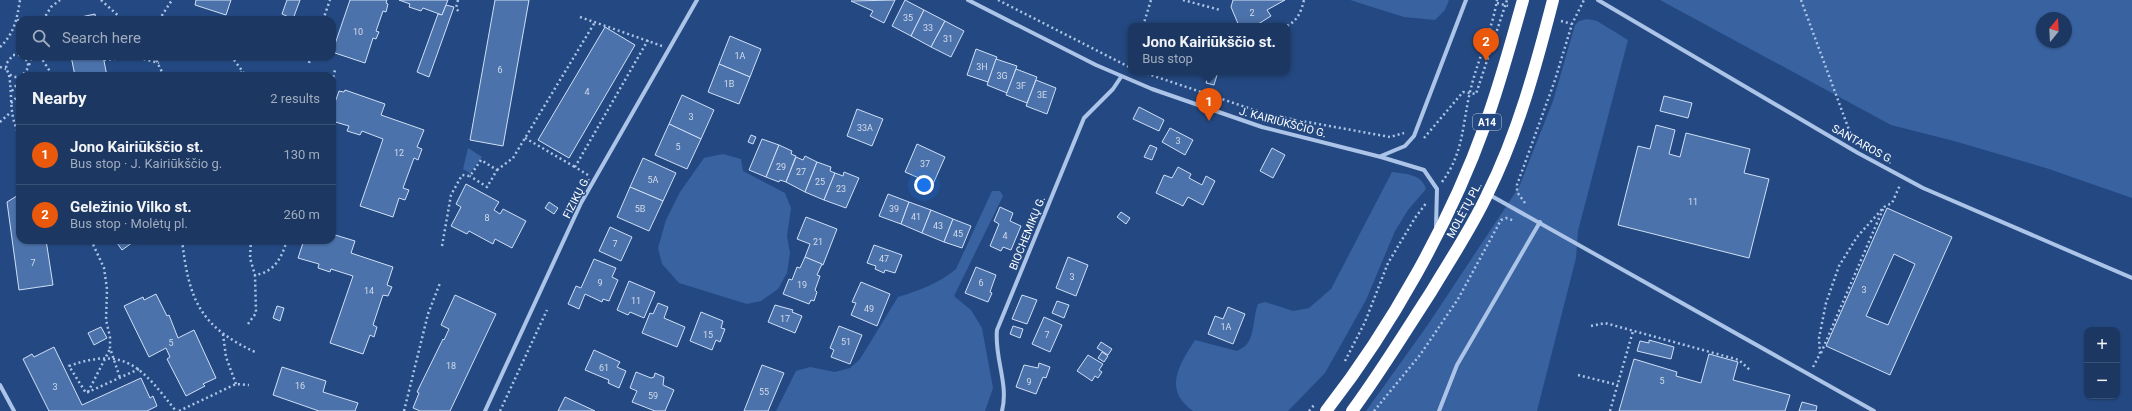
<!DOCTYPE html>
<html lang="en">
<head>
<meta charset="utf-8">
<style>
  body { margin:0; font-family:Roboto,sans-serif; background:#243f68; color:#f1f3f6 }
  .controls { position:absolute; right:12px; bottom:12px; display:grid; overflow:hidden; border-radius:8px; box-shadow:0 1px 3px #0004 }
  .controls button { width:36px; height:36px; display:grid; place-items:center; padding:0; border:0; border-bottom:1px solid #395177; background:#1b3762; color:#f1f3f6; font:20px sans-serif }
  .compass { position:absolute; left:2036px; top:12px; width:36px; height:36px; border-radius:50%; background:#1b3762; box-shadow:0 1px 3px #0004; rotate:18deg }
  .you { position:absolute; left:924px; top:185px; width:14px; height:14px; margin:-10px; border:3px solid #fff; border-radius:50%; background:#1a73e8; box-shadow:0 0 0 6px #1a73e833 }
  .badge { display:grid; place-items:center; width:26px; height:26px; border-radius:50%; background:#ea580c; color:#fff; font-size:13px; font-weight:700 }
  .pin { position:absolute; translate:-50% -33px; filter:drop-shadow(0 1px 2px #0008) }
  .pin::after { content:''; position:absolute; top:21px; width:14px; height:12px; background:inherit; clip-path:polygon(0 0,100% 0,50% 100%) }
  .popup { position:absolute; left:1128px; top:23px; width:162px; height:52px; box-sizing:border-box; display:grid; place-content:center; border-radius:8px; background:#1b3762; filter:drop-shadow(0 1px 3px #0005); font-size:13px; white-space:nowrap; color:#a0acbe }
  .popup b { font-size:15px; color:#f1f3f6 }
  .popup::after { content:''; position:absolute; left:50%; top:100%; margin-left:-8px; border:8px solid transparent; border-top-color:#1b3762 }
  .list { margin:0; padding:0; list-style:none }
  h2 { display:flex; justify-content:space-between; align-items:center; height:52px; margin:0; padding:0 16px; font-size:17px }
  h2 small { font-size:13px; font-weight:400; color:#a0acbe }
  .list li { display:grid; grid-template-columns:26px 1fr auto; gap:12px; align-items:center; box-sizing:border-box; height:60px; padding:0 16px; border-top:1px solid #395177 }
  .list b { display:block; font-size:15px; white-space:nowrap }
  .list p { margin:0; font-size:13px; white-space:nowrap; color:#a0acbe }
  .list em { font-size:13px; font-style:normal; color:#a0acbe }
  .icon { flex:none; width:22px; height:22px; fill:none; stroke:currentColor; stroke-width:2; stroke-linecap:round; stroke-linejoin:round }
  .map { position:relative; flex:none; width:2132px; height:411px; overflow:hidden }
  .search { position:absolute; background:#1b3762; box-shadow:0 1px 3px #0004; left:16px; top:16px; width:320px; height:44px; display:flex; align-items:center; gap:10px; box-sizing:border-box; padding:0 14px; border-radius:12px; color:#a0acbe; font-size:15px }
  .panel { position:absolute; background:#1b3762; box-shadow:0 1px 3px #0004; left:16px; top:72px; width:320px; height:172px; border-radius:12px }
  .map>svg:first-child { display:block }
</style>
</head>
<body>
<div class="map">
<svg width="2132" height="411" viewBox="0 0 2132 411">
  <rect width="100%" height="100%" fill="#244982"/>
  <g fill="#3862a0" fill-rule="evenodd">
    <polygon points="1350,0 1449,0 1445,10 1435,20 1404,17"/>
    <path d="M1660 0H2132V198L2046 168 1954 141 1891 125ZM2042 18H2066V42H2042Z"/>
    <polygon points="1587,19 1597,21 1628,40 1578,231 1576,258 1537,411 1366,411 1427,326 1519,187 1553,101 1575,25 1579,21"/>
    <polygon points="468,148 482,157 470,173 463,169"/>
    <polygon points="723,154 741,159 743,171 785,193 791,208 787,236 790,253 787,273 778,289 761,301 747,304 679,283 662,264 658,248 666,220 680,192 704,158"/>
    <path d="M1392 172C1406 174 1422 174 1426 189L1408 210 1395 231 1366 300 1325 373 1288 411H1193C1162 389 1180 364 1195 340L1237 351C1240 349 1245 347 1247 344 1255 334 1253 316 1258 304L1265 302 1293 311 1309 308 1331 289Z"/>
    <path d="M992 191H1000L1003 196 954 296 971 310 982 328 993 388 985 411H776L796 371 810 367 835 372 850 368 860 359 898 297C920 290 938 284 956 269Z"/>
  </g>
  <g fill="#4c72ab" stroke="#cfdff6" fill-rule="evenodd">
    <polygon points="196,0 231,0 226,15 195,5"/>
    <polygon points="287,0 300,0 293,19 282,14"/>
    <polygon points="350,0 387,0 386,3 388,4 386,12 383,11 376,31 379,32 376,39 373,38 365,63 335,53 333,50"/>
    <polygon points="399,0 448,0 442,15 423,8 421,11 409,7 410,4"/>
    <polygon points="495,0 529,0 503,146 470,140"/>
    <polygon points="895,0 884,23 870,16 873,11 851,1"/>
    <polygon points="905,0 924,10 911,36 892,26"/>
    <polygon points="1233,0 1285,0 1267,10 1271,16 1255,26 1239,26 1231,7"/>
    <polygon points="446,5 454,7 429,77 417,72 438,14 442,15"/>
    <polygon points="924,10 945,21 931,47 911,36"/>
    <polygon points="95,14 96,20 67,20"/>
    <polygon points="945,21 964,31 951,57 931,47"/>
    <polygon points="605,27 635,45 569,158 538,140"/>
    <polygon points="730,36 761,49 750,77 719,64"/>
    <polygon points="976,49 997,57 988,82 967,75"/>
    <polygon points="71,56 103,56 107,76 75,76"/>
    <polygon points="996,59 1017,66 1007,93 987,85"/>
    <polygon points="719,64 750,77 739,104 708,92"/>
    <polygon points="1016,69 1037,77 1027,103 1006,95"/>
    <polygon points="1209,73 1217,75 1214,85 1206,83"/>
    <polygon points="1036,80 1056,88 1047,114 1026,106"/>
    <polygon points="345,90 385,104 381,115 424,130 417,147 422,149 418,160 414,158 403,188 409,190 405,200 399,198 393,217 360,206 383,139 362,131 360,135 347,131 349,126 332,121 332,111 339,91 344,92"/>
    <polygon points="682,95 714,110 701,139 669,124"/>
    <polygon points="1664,96 1692,103 1688,118 1660,111"/>
    <polygon points="1139,107 1164,120 1159,131 1133,119"/>
    <polygon points="857,109 883,119 872,146 847,136"/>
    <polygon points="669,124 701,139 687,169 655,155"/>
    <polygon points="1656,125 1675,130 1669,154 1680,157 1686,133 1750,149 1744,173 1769,179 1749,258 1618,225 1638,146 1650,149"/>
    <polygon points="1170,128 1193,140 1185,155 1162,142"/>
    <polygon points="751,135 756,137 753,144 748,142"/>
    <polygon points="762,139 779,145 766,177 749,170"/>
    <polygon points="917,144 945,157 933,184 905,172"/>
    <polygon points="779,145 792,151 791,154 796,156 786,182 780,180 779,182 766,177"/>
    <polygon points="1150,145 1157,148 1152,160 1144,157"/>
    <polygon points="1272,148 1285,155 1273,178 1260,171"/>
    <polygon points="805,156 817,162 805,192 786,182 796,157 803,160"/>
    <polygon points="643,158 676,173 663,201 630,187"/>
    <polygon points="817,162 831,167 830,171 835,173 824,200 805,192"/>
    <polygon points="1178,167 1191,174 1189,178 1202,185 1206,176 1215,181 1203,205 1188,197 1183,206 1156,193 1164,175 1172,178"/>
    <polygon points="844,172 859,178 846,208 824,200 835,173 843,176"/>
    <polygon points="466,184 499,202 494,210 500,214 503,209 526,221 512,248 495,239 493,244 469,231 467,234 451,226 461,207 456,204"/>
    <polygon points="630,187 663,201 649,231 617,217"/>
    <polygon points="20,194 20,240 46,240 53,285 19,290 7,202"/>
    <polygon points="888,194 909,202 901,224 879,216"/>
    <polygon points="549,202 558,208 554,214 545,208"/>
    <polygon points="909,202 931,210 922,233 901,224"/>
    <polygon points="1000,207 1013,213 1010,221 1021,226 1011,250 1003,247 1001,251 990,246 999,224 994,221"/>
    <path d="M1887 208 1952 237 1890 375 1826 346ZM1894 254 1915 264 1888 325 1866 316Z"/>
    <polygon points="931,210 953,219 944,242 922,233"/>
    <polygon points="1121,212 1130,218 1126,224 1117,217"/>
    <polygon points="806,217 837,229 823,265 805,257 810,244 797,239"/>
    <polygon points="953,219 971,226 962,248 944,242"/>
    <polygon points="610,227 632,237 621,261 599,251"/>
    <polygon points="332,234 355,241 351,253 393,267 387,285 392,287 388,296 383,295 373,325 377,327 374,337 370,335 363,354 330,343 353,276 331,269 330,272 318,268 319,264 298,258 304,240 332,240"/>
    <polygon points="115,240 136,240 122,250"/>
    <polygon points="874,245 902,255 895,273 885,270 884,273 875,269 876,266 867,263"/>
    <polygon points="805,257 822,264 817,275 820,276 815,290 817,292 814,301 811,300 809,304 783,294 789,279 792,280 797,267 800,268"/>
    <polygon points="1068,257 1088,265 1076,296 1056,288"/>
    <polygon points="594,259 616,268 612,277 618,280 609,301 603,299 602,302 585,294 579,309 568,304 576,286 581,288"/>
    <polygon points="976,267 996,275 990,292 992,293 988,302 965,293"/>
    <polygon points="629,281 655,292 644,318 630,312 628,315 617,310"/>
    <polygon points="861,282 890,294 877,326 851,315 856,303 852,302"/>
    <polygon points="156,294 167,316 169,315 178,338 194,330 216,378 203,384 205,386 186,396 167,359 170,357 166,348 149,357 124,306 143,297 144,300"/>
    <polygon points="455,295 496,314 450,411 420,411 413,408 419,393 417,392 443,339 444,340 449,329 441,325"/>
    <polygon points="1022,295 1037,300 1027,324 1012,319"/>
    <polygon points="1057,301 1069,305 1064,318 1052,313"/>
    <polygon points="658,303 668,307 664,318 685,327 677,347 642,333 650,313 653,314"/>
    <polygon points="775,305 793,310 792,312 802,316 795,333 768,322"/>
    <polygon points="277,306 284,308 280,321 273,318"/>
    <polygon points="1228,307 1245,314 1233,344 1208,334 1215,316 1223,319"/>
    <polygon points="701,312 723,321 721,328 725,329 720,342 716,340 712,350 690,341"/>
    <polygon points="1044,317 1062,325 1050,352 1032,344"/>
    <polygon points="839,326 862,335 850,364 831,357 834,350 830,348"/>
    <polygon points="1013,326 1023,329 1020,338 1010,334"/>
    <polygon points="101,327 107,338 94,345 88,333"/>
    <polygon points="1649,340 1674,347 1671,359 1637,351 1640,341 1649,343"/>
    <polygon points="1101,342 1112,349 1108,355 1097,348"/>
    <polygon points="54,347 82,405 141,378 150,398 153,396 157,406 147,411 49,411 23,359 32,354 34,357"/>
    <polygon points="594,350 620,362 617,367 626,371 619,388 608,383 609,380 585,370"/>
    <polygon points="1102,352 1108,356 1104,362 1098,358"/>
    <polygon points="1709,354 1738,362 1733,380 1790,395 1785,411 1619,411 1634,359 1677,372 1676,376 1701,383"/>
    <polygon points="1088,355 1103,364 1099,370 1102,372 1098,378 1095,376 1092,381 1077,371"/>
    <polygon points="1039,363 1050,367 1046,378 1043,377 1036,394 1016,387 1024,365 1038,368"/>
    <polygon points="762,365 784,373 768,411 744,411"/>
    <polygon points="282,367 326,381 323,392 358,403 355,411 319,411 273,395"/>
    <polygon points="636,372 651,378 654,377 655,373 664,377 663,385 674,390 665,411 655,411 632,402 637,391 630,388"/>
    <polygon points="565,397 595,411 558,411"/>
    <polygon points="1802,402 1817,406 1816,411 1799,411"/>
  </g>
  <g fill="none" stroke-linecap="round" stroke-linejoin="round">
    <g stroke="#acc4e7" stroke-width="2.5" stroke-dasharray="2 3" stroke-linecap="butt">
      <polyline points="101,0 123,20"/>
      <polyline points="458,0 456,8 459,12"/>
      <polyline points="998,0 1131,68"/>
      <polyline points="1183,0 1220,10"/>
      <polyline points="1801,0 1852,138"/>
      <polyline points="1497,3 1508,6"/>
      <polyline points="580,17 662,46"/>
      <polyline points="18,19 20,28"/>
      <polyline points="43,20 51,7 60,0"/>
      <polyline points="159,20 172,0"/>
      <polyline points="323,20 330,0"/>
      <polyline points="1561,21 1572,24"/>
      <polyline points="1143,26 1151,0"/>
      <path d="M1287 26C1298 20 1301 12 1304 0"/>
      <path d="M0 47C14 34 17 19 20 0"/>
      <path d="M20 55H13L6 64C6 73 11 78 20 77"/>
      <polyline points="22,56 28,62 28,68 22,76"/>
      <polyline points="40,56 53,76"/>
      <polyline points="154,56 164,76"/>
      <polyline points="231,56 246,76"/>
      <polyline points="104,60 136,57 159,63"/>
      <polyline points="309,63 311,56"/>
      <polyline points="29,65 32,56"/>
      <polyline points="0,67 6,69"/>
      <polyline points="1142,72 1269,115 1390,137 1404,133"/>
      <path d="M9 75C13 99 8 114 20 136"/>
      <polyline points="237,76 242,72"/>
      <polyline points="332,82 335,70"/>
      <polyline points="12,91 20,80"/>
      <polyline points="11,103 20,94"/>
      <polyline points="0,122 11,112"/>
      <polyline points="525,138 575,167"/>
      <polyline points="1424,138 1463,92 1476,94 1507,0"/>
      <polyline points="497,170 513,158 595,22"/>
      <polyline points="588,175 575,167 648,40"/>
      <path d="M1442 182C1464 152 1462 126 1470 92 1477 61 1492 31 1497 0"/>
      <polyline points="1525,203 1517,192 1517,185 1555,80 1572,24 1584,0"/>
      <polyline points="91,240 104,268 107,289 106,320 110,337 110,348 120,378"/>
      <path d="M182 240C189 299 199 326 255 352"/>
      <polyline points="251,240 250,258 255,275"/>
      <polyline points="442,246 451,195 462,175 470,176 481,160 497,170 487,187 470,176"/>
      <path d="M248 324 256 313 255 275C275 272 282 257 287 240"/>
      <polyline points="1591,326 1605,323 1739,360 1751,371"/>
      <polyline points="223,334 226,357 236,384"/>
      <polyline points="1821,353 1883,209"/>
      <polyline points="1345,361 1365,322 1388,263 1415,218 1427,202"/>
      <polyline points="1813,367 1820,354 1819,338 1826,303 1839,266 1857,237 1884,207 1892,203 1900,185"/>
      <path d="M139 369 86 393 69 366C127 345 143 370 176 411"/>
      <polyline points="1578,375 1618,385"/>
      <polyline points="88,392 110,349"/>
      <polyline points="179,411 236,384 249,385"/>
      <polyline points="404,411 428,314 440,283"/>
      <polyline points="500,411 547,310"/>
      <polyline points="1309,411 1314,405"/>
      <polyline points="1374,411 1420,355 1458,299 1501,220 1506,218 1515,221"/>
      <polyline points="1610,411 1633,331"/>
    </g>
    <g stroke="#acc4e7" stroke-width="4">
      <polyline points="968,0 1096,65 1152,89 1262,127 1381,157 1424,170 1437,189 1436,227"/>
      <polyline points="1598,0 1858,153 1923,188 2132,278"/>
      <polyline points="1381,156 1405,146 1414,136 1466,0"/>
      <polyline points="1488,194 1874,411"/>
      <polyline points="0,385 14,411"/>
      <polyline points="485,411 581,203 697,0"/>
      <path d="M1002 411C1009 384 994 357 997 330L1084 118 1113 89 1121 77"/>
      <polyline points="1439,411 1457,365 1540,222"/>
    </g>
    <g stroke="#fff" stroke-width="12">
      <path d="M1326 411C1390 329 1450 223 1485 125 1500 84 1511 42 1523 0"/>
      <path d="M1352 411C1380 373 1405 332 1431 292 1450 260 1471 229 1487 195 1518 133 1536 66 1553 0"/>
    </g>
  </g>
  <g text-anchor="middle" stroke-width="3" stroke-linejoin="round" paint-order="stroke">
    <g font-size="9" fill="#d2dcea">
      <text x="1252" y="16">2</text>
      <text x="908" y="21">35</text>
      <text x="928" y="31">33</text>
      <text x="358" y="35">10</text>
      <text x="948" y="42">31</text>
      <text x="740" y="59">1A</text>
      <text x="982" y="70">3H</text>
      <text x="500" y="73">6</text>
      <text x="1002" y="79">3G</text>
      <text x="729" y="87">1B</text>
      <text x="1021" y="89">3F</text>
      <text x="587" y="95">4</text>
      <text x="1042" y="98">3E</text>
      <text x="691" y="120">3</text>
      <text x="865" y="131">33A</text>
      <text x="1178" y="144">3</text>
      <text x="678" y="150">5</text>
      <text x="399" y="156">12</text>
      <text x="925" y="167">37</text>
      <text x="781" y="170">29</text>
      <text x="801" y="175">27</text>
      <text x="653" y="183">5A</text>
      <text x="820" y="185">25</text>
      <text x="841" y="192">23</text>
      <text x="1693" y="205">11</text>
      <text x="640" y="212">5B</text>
      <text x="894" y="212">39</text>
      <text x="916" y="220">41</text>
      <text x="487" y="221">8</text>
      <text x="938" y="229">43</text>
      <text x="958" y="237">45</text>
      <text x="1005" y="239">4</text>
      <text x="818" y="245">21</text>
      <text x="615" y="247">7</text>
      <text x="884" y="262">47</text>
      <text x="33" y="266">7</text>
      <text x="1072" y="280">3</text>
      <text x="600" y="286">9</text>
      <text x="981" y="286">6</text>
      <text x="802" y="288">19</text>
      <text x="1864" y="293">3</text>
      <text x="369" y="294">14</text>
      <text x="636" y="304">11</text>
      <text x="869" y="312">49</text>
      <text x="785" y="322">17</text>
      <text x="1226" y="330">1A</text>
      <text x="708" y="338">15</text>
      <text x="1047" y="338">7</text>
      <text x="846" y="345">51</text>
      <text x="171" y="346">5</text>
      <text x="451" y="369">18</text>
      <text x="604" y="371">61</text>
      <text x="1662" y="384">5</text>
      <text x="1029" y="385">9</text>
      <text x="300" y="389">16</text>
      <text x="55" y="390">3</text>
      <text x="764" y="395">55</text>
      <text x="653" y="399">59</text>
    </g>
    <rect fill="#244982" stroke="#bdc8da" stroke-width="1" x="1473" y="114" width="28" height="16" rx="3"/>
    <g font-size="10" font-weight="bold" fill="#fff">
      <text x="1487" y="126">A14</text>
    </g>
    <g font-size="11" fill="#fff" stroke="#244982">
      <text transform="translate(1283 122) rotate(15)" y="4">J. KAIRIŪKŠČIO G.</text>
      <text transform="translate(1863 144) rotate(29)" y="4">SANTAROS G.</text>
      <text transform="translate(576 197) rotate(-63)" y="4">FIZIKŲ G.</text>
      <text transform="translate(1464 210) rotate(-62)" y="4">MOLĖTŲ PL.</text>
      <text transform="translate(1027 233) rotate(-68)" y="4">BIOCHEMIKŲ G.</text>
    </g>
  </g>
</svg>
<div class="controls">
<button>+</button>
<button>−</button>
</div>
<svg class="compass" viewBox="-18 -18 36 36"><path d="M0-13l5 13h-10z" fill="#e53935"/><path d="M0 13l5-13h-10z" fill="#a0acbe"/></svg>
<div class="you"></div>
<div class="pin badge" style="left:1209px;top:121px">1</div>
<div class="popup"><b>Jono Kairiūkščio st.</b>Bus stop</div>
<div class="pin badge" style="left:1486px;top:61px">2</div>
<div class="search"><svg class="icon" aria-label="search" viewBox="0 0 24 24"><circle cx="10" cy="10" r="6"/><path d="M15 15l6 6"/></svg>Search here</div>
<section class="panel">
<h2>Nearby<small>2 results</small></h2>
<ul class="list">
<li><span class="badge">1</span><div><b>Jono Kairiūkščio st.</b><p>Bus stop · J. Kairiūkščio g.</p></div><em>130 m</em></li>
<li><span class="badge">2</span><div><b>Geležinio Vilko st.</b><p>Bus stop · Molėtų pl.</p></div><em>260 m</em></li>
</ul>
</section>
</div>
</body>
</html>
